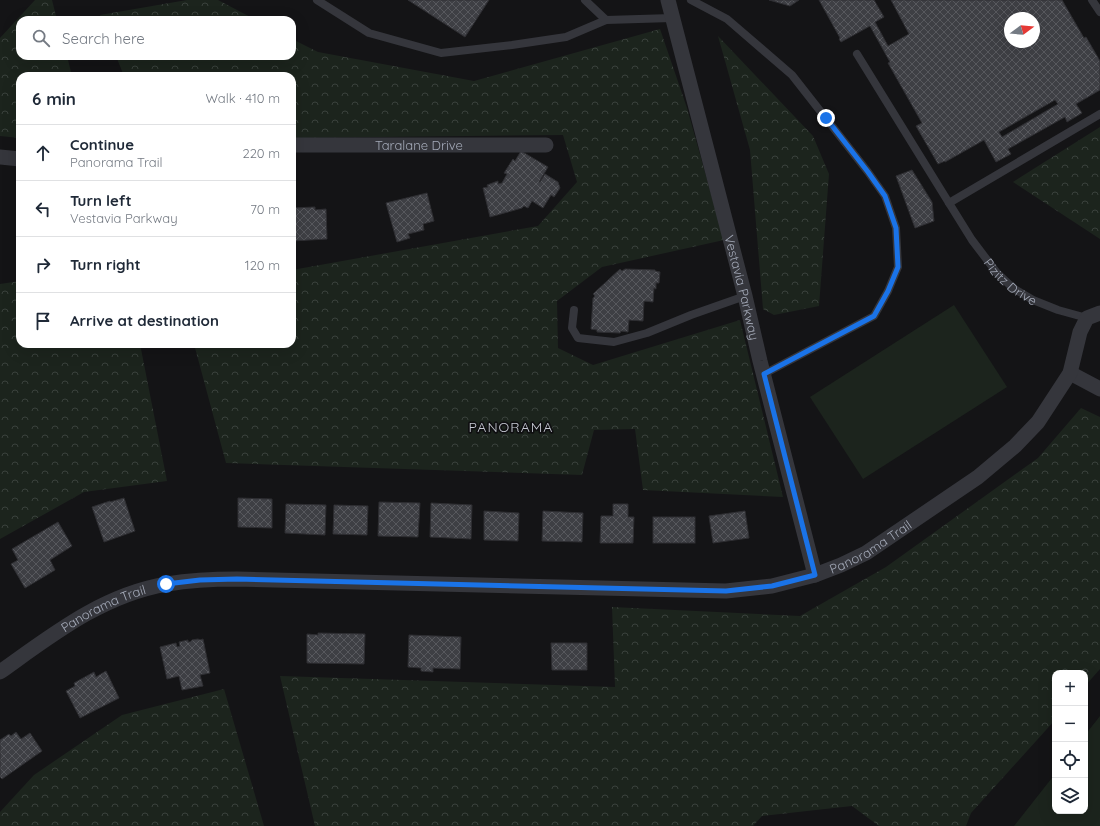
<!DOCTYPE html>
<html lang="en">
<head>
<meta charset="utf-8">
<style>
  body { margin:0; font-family:Quicksand,sans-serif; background:#f6f6f7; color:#1f2937 }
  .controls { position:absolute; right:12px; bottom:12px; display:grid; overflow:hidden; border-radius:8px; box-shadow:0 4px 16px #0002 }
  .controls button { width:36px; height:36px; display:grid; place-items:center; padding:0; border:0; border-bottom:1px solid #e0e1e3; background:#fff; color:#1f2937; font:20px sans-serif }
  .compass { position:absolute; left:1004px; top:12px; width:36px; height:36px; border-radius:50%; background:#fff; box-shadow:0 4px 16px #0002; rotate:74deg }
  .stop { position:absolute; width:12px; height:12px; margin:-9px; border:3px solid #1a73e8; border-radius:50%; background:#fff }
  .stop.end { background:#1a73e8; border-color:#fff; box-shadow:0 1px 4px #0008 }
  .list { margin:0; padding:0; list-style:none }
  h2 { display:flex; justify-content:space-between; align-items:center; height:52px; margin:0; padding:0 16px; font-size:17px }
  h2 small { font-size:13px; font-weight:400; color:#747a83 }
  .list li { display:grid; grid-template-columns:26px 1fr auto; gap:12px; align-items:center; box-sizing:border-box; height:56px; padding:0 16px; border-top:1px solid #e0e1e3 }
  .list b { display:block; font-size:15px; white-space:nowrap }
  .list p { margin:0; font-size:13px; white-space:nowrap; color:#747a83 }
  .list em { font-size:13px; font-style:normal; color:#747a83 }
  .icon { flex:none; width:22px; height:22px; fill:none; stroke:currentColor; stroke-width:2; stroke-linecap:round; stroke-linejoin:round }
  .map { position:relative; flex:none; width:1100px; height:826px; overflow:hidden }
  .search { position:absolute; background:#fff; box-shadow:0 4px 16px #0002; left:16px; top:16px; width:280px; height:44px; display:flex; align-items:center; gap:10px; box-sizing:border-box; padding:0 14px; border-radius:12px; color:#747a83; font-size:15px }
  .panel { position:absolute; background:#fff; box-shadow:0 4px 16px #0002; left:16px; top:72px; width:280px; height:276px; border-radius:12px }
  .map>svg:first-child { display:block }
</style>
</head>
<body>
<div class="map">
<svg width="1100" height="826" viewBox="0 0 1100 826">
  <defs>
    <pattern id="forest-crowns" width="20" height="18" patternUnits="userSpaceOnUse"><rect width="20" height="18" fill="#1c241d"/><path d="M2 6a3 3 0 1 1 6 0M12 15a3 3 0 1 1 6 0" fill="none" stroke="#3a413c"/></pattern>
    <pattern id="building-cross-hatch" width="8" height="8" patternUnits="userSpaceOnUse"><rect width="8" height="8" fill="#3e3f44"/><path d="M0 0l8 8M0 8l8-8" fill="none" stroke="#57585d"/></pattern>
  </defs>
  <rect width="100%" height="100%" fill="#141416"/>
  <g fill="url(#forest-crowns)">
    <polygon points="35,0 52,0 57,20 20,20 20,56 67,56 72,76 20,76 20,138 0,136 0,38"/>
    <polygon points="187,0 218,0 256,20 102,20 100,15"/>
    <polygon points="660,29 687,108 724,240 602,267 557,301 558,348 593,365 740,320 783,497 643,490 635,429 594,430 582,475 226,463 194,344 292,344 292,270 538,226 577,182 563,135 292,138 292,76 124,76 116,56 292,56 292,39 318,52 474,81"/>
    <polygon points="718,36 813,136 829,174 819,306 774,315 763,309 750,150"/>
    <polygon points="1100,127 1100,239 1013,182"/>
    <polygon points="20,281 20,344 140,344 167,481 84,492 0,539 0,284"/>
    <polygon points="1081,408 1100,417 1100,669 1085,686 1085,673 1055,673 1055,720 971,813 966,826 879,826 852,806 762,816 753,826 315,826 280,676 615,687 612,607 800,616 886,567 1038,458"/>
    <polygon points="224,689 264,826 0,826 0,812 34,775 122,715"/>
  </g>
  <g fill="#1c241d">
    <polygon points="954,305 1007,387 863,479 810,397"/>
    <polygon points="1100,716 1100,826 1014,826 1055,774 1055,811 1085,811 1085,735"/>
  </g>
  <g fill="url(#building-cross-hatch)" stroke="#2e2e32" fill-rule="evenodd">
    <polygon points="408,0 489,0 465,37"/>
    <polygon points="769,0 799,0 790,6"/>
    <path d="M819 0H874L884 17 875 22 888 46 909 34 891 0H1062L1084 38 1086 37 1100 61V90L1076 104 1082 113 1067 122 1065 117 1008 149 1011 154 996 162 984 140 945 162V161L938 164 916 126 922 123 888 63 890 62 870 26 841 42 839 39 840 38ZM1010 18H1034V42H1010ZM1055 100 1058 104 1002 137 999 132Z"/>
    <polygon points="521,151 548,167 539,182 540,182 545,174 558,182 560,188 554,197 551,195 543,208 532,201 528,208 524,206 522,208 490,217 483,188 488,187 487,185 498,181 498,184 502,183 507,174 504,173 513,159 515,161"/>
    <polygon points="912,170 932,202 934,221 915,228 896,176"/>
    <polygon points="427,193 434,221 423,224 424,230 408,234 410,238 397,242 386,203"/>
    <polygon points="315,207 315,210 326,209 327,239 292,241 292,208"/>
    <polygon points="620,269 622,271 625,269 655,270 655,271 660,272 659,283 656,283 656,289 654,288 653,302 644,301 643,321 629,320 628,332 621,331 620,333 597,332 597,330 591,329 593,298 595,296 593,294"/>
    <polygon points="124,498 135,531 104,542 92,507 110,501 110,502"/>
    <polygon points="238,498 272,499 272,528 238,527"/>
    <polygon points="379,502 420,503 418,537 378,536"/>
    <polygon points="431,503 472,505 471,539 430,537"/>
    <polygon points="286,504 326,505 325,535 285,533"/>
    <polygon points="613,504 628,504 628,517 634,517 633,543 600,543 601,516 613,516"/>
    <polygon points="334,505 368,506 367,535 333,534"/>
    <polygon points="484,511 519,513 518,541 484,540"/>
    <polygon points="543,511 583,513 582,542 542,541"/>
    <polygon points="745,511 749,538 713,543 709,516"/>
    <rect x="653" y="517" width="42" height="26"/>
    <polygon points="58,522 72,546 50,560 55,570 25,588 11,564 18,560 12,549"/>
    <polygon points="318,633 365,634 364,664 307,663 307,634 318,635"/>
    <polygon points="409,635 461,637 460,669 433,668 433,672 421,671 421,668 408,667"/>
    <polygon points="198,639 200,640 203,639 210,673 200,675 203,686 182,690 179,676 167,679 160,647 176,643 177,647 180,646 179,642 188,640 188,642 190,642 192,640"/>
    <polygon points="551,643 587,643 587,670 552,670"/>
    <polygon points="106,671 119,698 80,718 66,691 75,686 74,683 94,672 96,677"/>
    <polygon points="16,732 21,739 30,733 42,751 2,779 0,777 0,740 9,734 11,736"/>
  </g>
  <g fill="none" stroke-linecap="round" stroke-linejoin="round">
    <g stroke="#35363c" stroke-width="8">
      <polyline points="317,0 369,33 441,53 512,45 566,37 606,20"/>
      <polyline points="585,0 606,20 672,18"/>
      <polyline points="691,0 727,19 792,75 868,172 885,196 896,228 898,267 888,291 874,316 764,374"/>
      <polyline points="1092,0 1100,12"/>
      <path id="s1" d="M857 54 949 203 972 240 997 273 1013 288 1033 300 1058 310 1087 318"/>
      <polyline points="949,203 1100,114"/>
      <polyline points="574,310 572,328 578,338 614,342 647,333 691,315 745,296"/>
    </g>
    <g stroke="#35363c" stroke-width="15">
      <path id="s2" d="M668 0 745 296 760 361 815 575"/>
      <path id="s3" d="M292 145H546"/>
      <polyline points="0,157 20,159"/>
      <polyline points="1070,373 1100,389"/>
      <path id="s4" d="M0 672C52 635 102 595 167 584 191 580 214 579 237 579L726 591 772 586 815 575 841 565 866 553 978 477 1015 446 1038 422 1070 373 1080 332 1087 318 1100 313"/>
    </g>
  </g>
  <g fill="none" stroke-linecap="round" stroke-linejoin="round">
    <polyline stroke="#1a73e8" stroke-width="5" points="166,584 200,580 237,579 726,591 772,586 815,575 764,374 874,316 888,291 898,267 896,228 885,196 868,172 826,118"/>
  </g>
  <g text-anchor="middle" stroke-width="3.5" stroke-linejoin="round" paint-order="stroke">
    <g font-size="13" fill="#a4aab8" stroke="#0f0f11">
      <text dy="5" stroke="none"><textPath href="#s3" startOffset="127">Taralane Drive</textPath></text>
      <text dy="5" stroke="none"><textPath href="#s1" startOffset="276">Pizitz Drive</textPath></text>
      <text dy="5" stroke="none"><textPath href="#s2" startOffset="297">Vestavia Parkway</textPath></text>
      <text dy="5" stroke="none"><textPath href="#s4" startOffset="903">Panorama Trail</textPath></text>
      <text dy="5" stroke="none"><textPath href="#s4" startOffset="122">Panorama Trail</textPath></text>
    </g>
    <g font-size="14" letter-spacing="1" fill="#c6c9d3" stroke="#0f0f11">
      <text x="511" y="432">PANORAMA</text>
    </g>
  </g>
</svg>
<div class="controls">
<button>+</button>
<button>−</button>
<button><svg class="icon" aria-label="locate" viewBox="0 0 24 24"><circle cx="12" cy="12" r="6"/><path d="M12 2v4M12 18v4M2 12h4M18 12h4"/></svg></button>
<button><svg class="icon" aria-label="layers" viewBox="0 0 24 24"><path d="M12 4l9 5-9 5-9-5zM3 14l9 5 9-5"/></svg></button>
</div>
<svg class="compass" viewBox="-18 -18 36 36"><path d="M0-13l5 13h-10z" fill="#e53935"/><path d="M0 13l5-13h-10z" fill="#747a83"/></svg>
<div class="stop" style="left:166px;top:584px"></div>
<div class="stop end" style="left:826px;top:118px"></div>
<div class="search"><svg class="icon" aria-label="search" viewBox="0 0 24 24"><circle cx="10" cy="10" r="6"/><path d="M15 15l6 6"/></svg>Search here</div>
<section class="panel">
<h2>6 min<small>Walk · 410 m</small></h2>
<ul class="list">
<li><svg class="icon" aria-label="ahead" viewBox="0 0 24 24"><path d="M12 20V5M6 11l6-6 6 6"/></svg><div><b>Continue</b><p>Panorama Trail</p></div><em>220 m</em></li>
<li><svg class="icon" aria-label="left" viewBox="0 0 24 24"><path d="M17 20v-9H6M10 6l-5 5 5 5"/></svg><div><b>Turn left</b><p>Vestavia Parkway</p></div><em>70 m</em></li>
<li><svg class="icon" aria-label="right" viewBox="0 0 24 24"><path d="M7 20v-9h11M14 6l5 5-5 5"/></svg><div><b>Turn right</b></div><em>120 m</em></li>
<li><svg class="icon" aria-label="arrive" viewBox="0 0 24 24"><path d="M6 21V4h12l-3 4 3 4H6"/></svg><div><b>Arrive at destination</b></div></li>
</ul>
</section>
</div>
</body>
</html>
